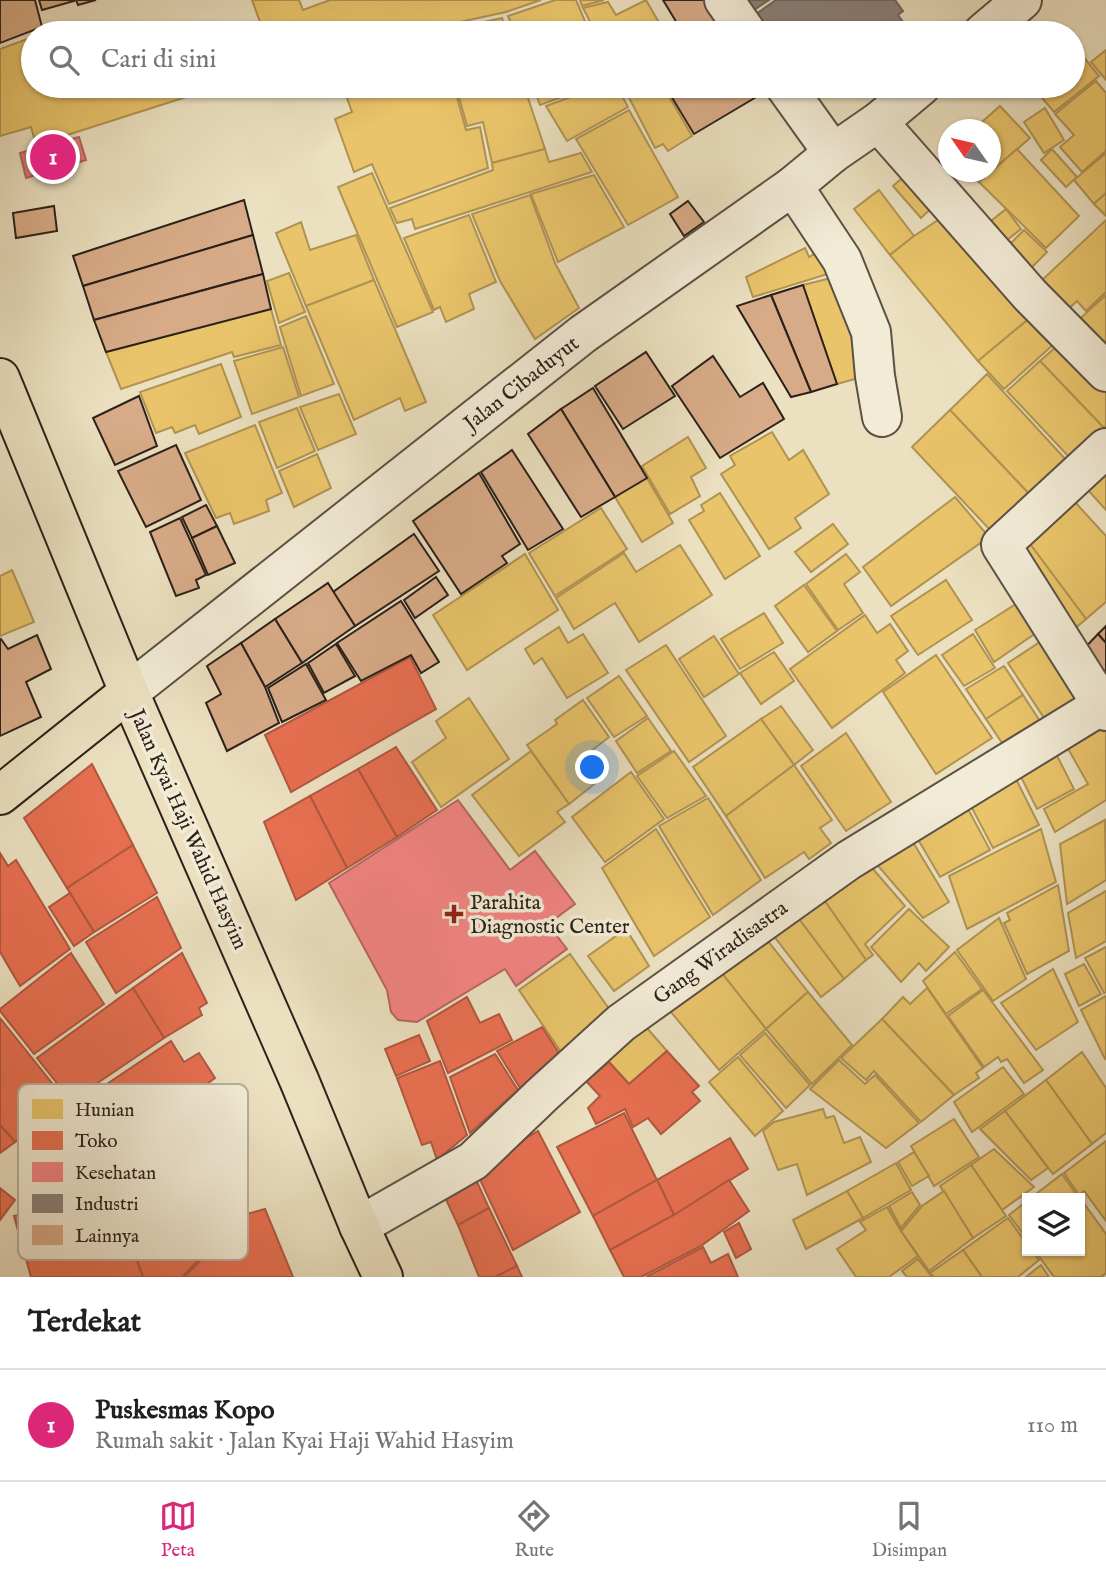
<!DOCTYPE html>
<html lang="id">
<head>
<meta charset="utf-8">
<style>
  body { margin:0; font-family:"IM FELL English",serif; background:#f2f2f2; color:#202124 }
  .controls { position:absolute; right:21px; bottom:21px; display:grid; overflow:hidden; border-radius:0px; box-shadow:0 2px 5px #0004 }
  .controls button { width:63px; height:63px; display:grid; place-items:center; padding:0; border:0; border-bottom:2px solid #e0e0e0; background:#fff; color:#202124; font:35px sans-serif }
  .compass { position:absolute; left:938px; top:119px; width:63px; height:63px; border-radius:50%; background:#fff; box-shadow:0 2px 5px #0004; rotate:304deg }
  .you { position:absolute; left:593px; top:768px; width:24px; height:24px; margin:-18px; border:5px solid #fff; border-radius:50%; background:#1a73e8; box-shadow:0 0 0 10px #1a73e833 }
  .badge { display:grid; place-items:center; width:46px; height:46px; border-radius:50%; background:#db2777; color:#fff; font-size:23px; font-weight:700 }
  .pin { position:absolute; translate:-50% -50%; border:4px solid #fff; box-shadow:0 2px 7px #0006 }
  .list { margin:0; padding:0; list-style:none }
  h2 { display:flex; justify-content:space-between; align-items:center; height:91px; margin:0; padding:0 28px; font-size:30px }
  h2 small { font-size:23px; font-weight:400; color:#757577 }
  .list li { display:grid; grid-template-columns:46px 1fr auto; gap:21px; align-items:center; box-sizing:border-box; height:112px; padding:0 28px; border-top:2px solid #e0e0e0 }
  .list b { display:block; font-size:26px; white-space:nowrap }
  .list p { margin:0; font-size:23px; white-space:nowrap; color:#757577 }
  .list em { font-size:23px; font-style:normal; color:#757577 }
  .icon { flex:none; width:38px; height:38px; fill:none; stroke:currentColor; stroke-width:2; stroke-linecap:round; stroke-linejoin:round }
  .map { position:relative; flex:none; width:1106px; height:1277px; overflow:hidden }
  .search { position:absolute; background:#fff; box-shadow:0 2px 5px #0004; left:21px; right:21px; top:21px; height:77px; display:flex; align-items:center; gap:18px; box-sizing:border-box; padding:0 24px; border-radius:38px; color:#757577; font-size:26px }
  .sheet { height:203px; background:#fff }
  nav { display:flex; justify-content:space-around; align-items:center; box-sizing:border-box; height:98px; border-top:2px solid #e0e0e0; background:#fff; font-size:19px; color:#757577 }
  nav a { display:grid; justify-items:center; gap:4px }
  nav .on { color:#db2777 }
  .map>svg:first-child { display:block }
</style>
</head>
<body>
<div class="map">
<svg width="1106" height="1277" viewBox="0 0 1106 1277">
  <rect width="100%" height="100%" fill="#ebe0c0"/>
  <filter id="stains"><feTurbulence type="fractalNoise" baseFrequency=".00286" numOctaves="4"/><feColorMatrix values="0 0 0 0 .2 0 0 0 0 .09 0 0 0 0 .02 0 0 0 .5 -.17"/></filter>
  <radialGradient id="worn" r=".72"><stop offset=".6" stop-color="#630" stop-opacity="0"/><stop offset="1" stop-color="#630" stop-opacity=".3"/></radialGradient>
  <g fill="#e9c46a" stroke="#b09352" stroke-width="2">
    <polygon points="252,0 299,0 303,10 330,0 541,0 506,12 432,28 433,33 264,33"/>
    <polygon points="555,0 576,0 590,33 515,33 508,16"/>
    <polygon points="580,0 604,0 582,6"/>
    <polygon points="646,0 665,33 596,33 583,8 608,2 616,15"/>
    <polygon points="502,18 507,33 454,33 453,29"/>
    <polygon points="61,27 63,33 43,33"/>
    <polygon points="89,27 91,33 69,33"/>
    <polygon points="188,27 190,33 169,33"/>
    <polygon points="33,37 33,86 183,86 186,97 36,145 31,127 0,136 0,49"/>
    <polygon points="1074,45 1099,76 1054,112 1032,86 1073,86"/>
    <polygon points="1106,50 1106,80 1091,62"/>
    <polygon points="1096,81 1106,93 1106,151 1082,172 1060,147 1074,135 1055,114"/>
    <polygon points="308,86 330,86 311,92"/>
    <polygon points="382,86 454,86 466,130 480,127 488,168 389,204 372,164 354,172 335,119 352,112 347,98"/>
    <polygon points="456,86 524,86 545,149 492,163 483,122 467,126"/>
    <polygon points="533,86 592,86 540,105"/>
    <polygon points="600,86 617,86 628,107 567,141 546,106"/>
    <polygon points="623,86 663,86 692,136 668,151 663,144 655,148"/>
    <polygon points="1000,106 1030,138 979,182 970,172 990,172 990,130 973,130"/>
    <polygon points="1045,108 1064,140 1044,153 1024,122"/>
    <polygon points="629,110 678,197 628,225 576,139"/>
    <polygon points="545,149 549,162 581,153 592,172 415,229 412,219 397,223 390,208 493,170 492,163"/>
    <polygon points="1017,149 1079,216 1046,248 979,182"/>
    <polygon points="1052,149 1077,177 1066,187 1041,160"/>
    <polygon points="1106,153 1106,193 1094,204 1074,180"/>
    <polygon points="910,171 938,202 921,218 893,186"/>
    <polygon points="372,173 433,312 397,327 338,187"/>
    <polygon points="594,175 624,227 558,262 531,194"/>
    <polygon points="879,190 914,236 890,255 854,209"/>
    <polygon points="1106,193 1106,216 1094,204"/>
    <polygon points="530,195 555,263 579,308 535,339 500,281 472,214"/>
    <polygon points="1006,209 1021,229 1007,240 991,221"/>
    <polygon points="469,215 496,282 469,294 474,309 446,322 440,307 434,310 404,238"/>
    <polygon points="944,216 1037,312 978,361 890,255 914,236"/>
    <polygon points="1106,220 1106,292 1086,311 1077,301 1066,311 1039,283"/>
    <polygon points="301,222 310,250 356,235 374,280 306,306 276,233"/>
    <polygon points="1024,230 1047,252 1031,268 1008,246"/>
    <polygon points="805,248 809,257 816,253 831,273 753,297 746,277"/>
    <polygon points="289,273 305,312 279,323 267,281"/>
    <polygon points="831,278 865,376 837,384 803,285"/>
    <polygon points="374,280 426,402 405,411 400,398 354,420 306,306"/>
    <polygon points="1106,295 1106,361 1073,325"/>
    <polygon points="271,309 281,345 234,357 232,352 121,389 106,352"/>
    <polygon points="1037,312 1065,334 1004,389 978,361"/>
    <polygon points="306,316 334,384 301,396 280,327"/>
    <polygon points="1067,337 1106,375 1106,426 1104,428 1040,361"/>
    <polygon points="283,347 299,397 252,414 234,361"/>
    <polygon points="1040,361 1104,428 1071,459 1007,391"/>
    <polygon points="221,364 241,417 199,434 195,425 175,433 172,427 156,433 140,392"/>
    <polygon points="987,374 1068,462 1031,496 950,410"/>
    <polygon points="339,394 356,434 318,450 300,407"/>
    <polygon points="297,408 315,451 277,468 259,422"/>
    <polygon points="950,410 1031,496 992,532 912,447"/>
    <polygon points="255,425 282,493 266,500 269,511 234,524 230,513 216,518 185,453"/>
    <polygon points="772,432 789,460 803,450 829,494 795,518 801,528 769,549 721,474 735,465 730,456"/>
    <polygon points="688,437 706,468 691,477 700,496 670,514 642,466"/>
    <polygon points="1106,453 1106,510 1078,479"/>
    <polygon points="317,454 331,488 294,507 279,471"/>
    <polygon points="647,478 673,523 642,542 615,497"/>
    <polygon points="720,493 760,556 725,579 689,520 704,511 701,505"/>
    <polygon points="955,497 989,537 891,606 863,567"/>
    <polygon points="1074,501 1106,536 1106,602 1086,619 1027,540"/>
    <polygon points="601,508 627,549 555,596 529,553"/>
    <polygon points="833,524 848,544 811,572 795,552"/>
    <polygon points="1027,540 1086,619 1065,637 1010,553"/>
    <polygon points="680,545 712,595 639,642 615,603 574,629 556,598 624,553 636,572"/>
    <polygon points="525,554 558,610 467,670 433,615"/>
    <polygon points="846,554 860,572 844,584 863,613 838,630 806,584"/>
    <polygon points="12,570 34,622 0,636 0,576"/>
    <polygon points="946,580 972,620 918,655 891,616"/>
    <polygon points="804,585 837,631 808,652 775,606"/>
    <polygon points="1030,595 1049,624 994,662 975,630"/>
    <polygon points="764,613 783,643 740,669 721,639"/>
    <polygon points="865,615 877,633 890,624 908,651 896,660 905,673 832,728 790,669"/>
    <polygon points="559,627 568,643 583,634 608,673 567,698 542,658 534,664 525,649"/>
    <polygon points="973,634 995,668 964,686 942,655"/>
    <polygon points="714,636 739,674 704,697 679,659"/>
    <polygon points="1049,636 1088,693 1046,721 1008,663"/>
    <polygon points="666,645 726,736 689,762 626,670"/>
    <polygon points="774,652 794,681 761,704 740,673"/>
    <polygon points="936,655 992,738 936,774 883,692"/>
    <polygon points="1004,666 1023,695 986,719 966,689"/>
    <polygon points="619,676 647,716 614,737 587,698"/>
    <polygon points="1023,695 1045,729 1008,752 986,719"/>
    <polygon points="469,698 509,759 441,807 412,762 446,738 436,721"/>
    <polygon points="583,700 609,737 585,756 602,778 569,804 527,745 557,724 555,720"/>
    <polygon points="781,706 813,750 794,765 761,719"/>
    <polygon points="648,718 671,751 637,773 616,741"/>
    <polygon points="1106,718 1106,800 1055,832 1044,809 1088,784 1062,738"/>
    <polygon points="761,719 794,765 726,816 693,767"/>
    <polygon points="846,733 891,802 846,831 801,766"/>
    <polygon points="1051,744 1074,789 1037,809 1014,763"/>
    <polygon points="531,751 569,804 557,812 565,822 519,856 472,795"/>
    <polygon points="674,751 706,796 667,818 637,776"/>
    <polygon points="794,765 832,820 820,828 831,843 809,859 804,852 765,878 726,816"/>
    <polygon points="1009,765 1039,825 993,848 963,791"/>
    <polygon points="631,772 664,819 605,862 572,817"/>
    <polygon points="960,794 990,850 940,877 909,824"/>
    <polygon points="708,798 761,880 713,915 659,826"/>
    <polygon points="1105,820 1106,880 1067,904 1060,844"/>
    <polygon points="656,829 710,917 654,956 602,868"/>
    <polygon points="1041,829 1056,882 967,929 949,876"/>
    <polygon points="908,834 949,902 923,918 873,860"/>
    <polygon points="860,854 905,906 865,944 873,955 866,960 815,887"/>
    <polygon points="1058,885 1069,951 1027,974 1004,923 1010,920 1007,913"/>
    <polygon points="815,887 866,960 844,979 790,907"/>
    <polygon points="1106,891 1106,941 1076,958 1068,913"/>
    <polygon points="790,907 844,979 821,997 766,926"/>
    <polygon points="909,909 949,947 926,971 919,963 901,982 871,947"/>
    <polygon points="999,918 1026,979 993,1001 957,950"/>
    <polygon points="626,929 649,966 614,991 588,956"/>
    <polygon points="761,932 808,992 766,1029 717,967"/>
    <polygon points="1106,947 1106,992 1104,993 1085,958"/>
    <polygon points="955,952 982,989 946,1014 923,981"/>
    <polygon points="570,954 610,1010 561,1052 519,990"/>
    <polygon points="1084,964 1101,994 1079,1006 1065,974"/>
    <polygon points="717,967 766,1029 719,1070 666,1006"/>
    <polygon points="1053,969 1078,1022 1036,1050 1001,1003"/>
    <polygon points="927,988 983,1068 976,1073 979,1078 954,1095 882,1019 903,997 910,1004"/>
    <polygon points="983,990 1043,1070 1024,1083 1007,1059 1001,1062 998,1057 984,1067 948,1016"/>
    <polygon points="808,992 852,1045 812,1084 766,1029"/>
    <polygon points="1106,996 1106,1058 1105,1059 1081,1010"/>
    <polygon points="639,1019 667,1051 629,1084 609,1062 586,1081 578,1072"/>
    <polygon points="882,1019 954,1095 921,1122 874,1071 866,1080 841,1058"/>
    <polygon points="765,1033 810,1085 786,1108 740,1055"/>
    <polygon points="1082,1052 1106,1088 1106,1133 1092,1144 1046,1080"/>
    <polygon points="738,1057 783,1111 755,1136 709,1082"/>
    <polygon points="839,1060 865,1084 875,1075 919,1123 886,1148 810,1089"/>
    <polygon points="1003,1067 1024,1094 972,1132 954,1102"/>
    <polygon points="1046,1080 1092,1144 1053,1174 1005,1111"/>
    <polygon points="823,1109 826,1118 834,1116 844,1143 860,1137 871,1162 807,1195 797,1164 778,1170 763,1131 774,1122"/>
    <polygon points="1005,1111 1048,1168 1031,1180 980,1129"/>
    <polygon points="954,1119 979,1157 934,1186 911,1146"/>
    <polygon points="1106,1141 1106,1221 1084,1191 1079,1195 1064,1173"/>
    <polygon points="994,1149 1034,1187 1002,1210 971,1165"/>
    <polygon points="914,1152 929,1176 912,1186 898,1162"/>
    <polygon points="896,1163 911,1190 863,1218 847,1191"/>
    <polygon points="971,1165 1006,1216 973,1238 940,1186"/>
    <polygon points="1062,1174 1079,1198 1039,1198 1036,1194"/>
    <polygon points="847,1191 863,1218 806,1249 793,1220"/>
    <polygon points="944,1191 973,1238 929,1271 901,1231 922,1206"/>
    <polygon points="912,1192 920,1205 901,1228 889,1206"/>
    <polygon points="1027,1201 1027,1239 1009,1215"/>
    <polygon points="1083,1202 1106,1234 1106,1273 1101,1277 1054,1277 1035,1251 1080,1251 1080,1204"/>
    <polygon points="887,1207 901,1231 918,1256 889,1277 856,1277 837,1249 866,1230 860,1222"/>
    <polygon points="1008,1218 1027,1244 1027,1251 1032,1251 1039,1260 1018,1277 982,1277 963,1250"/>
    <polygon points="963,1250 982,1277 934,1277 930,1273"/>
    <polygon points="918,1259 932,1277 907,1277 902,1271"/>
    <polygon points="1041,1265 1049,1277 1026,1277"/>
  </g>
  <g fill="#e76f51" stroke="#af5840" stroke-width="2">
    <polygon points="410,657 436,709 291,792 265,735"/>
    <polygon points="396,747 437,810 397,837 358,769"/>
    <polygon points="92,764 133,845 67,888 24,818"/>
    <polygon points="358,769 397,837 347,868 310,796"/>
    <polygon points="310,796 347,868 296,900 264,822"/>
    <polygon points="133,845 157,893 94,932 67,888"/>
    <polygon points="0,853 8,866 16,860 70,949 20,986 0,952"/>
    <polygon points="70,893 94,932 74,946 49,907"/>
    <polygon points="157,897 181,948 116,993 86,942"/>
    <polygon points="71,953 104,1004 34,1054 0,1011 0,1009"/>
    <polygon points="182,953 207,1003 199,1008 202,1015 164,1038 133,988"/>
    <polygon points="133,988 164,1038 71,1101 37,1058"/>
    <polygon points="467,997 480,1023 499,1014 512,1040 448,1073 427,1021"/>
    <polygon points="0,1018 68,1103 15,1142 0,1125"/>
    <polygon points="542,1027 559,1053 520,1088 497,1051"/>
    <polygon points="419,1035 430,1061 396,1076 385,1049"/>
    <polygon points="171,1041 184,1062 199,1053 215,1078 129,1141 95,1092"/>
    <polygon points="667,1051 699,1086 692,1092 700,1101 661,1134 648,1118 633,1127 625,1109 596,1124 588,1108 600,1096 586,1081 609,1062 629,1084"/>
    <polygon points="495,1054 518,1090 470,1133 450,1077"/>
    <polygon points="440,1061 467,1135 437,1160 431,1142 422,1145 397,1078"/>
    <polygon points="624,1113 657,1180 593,1216 557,1147"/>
    <polygon points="178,1117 245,1212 182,1277 143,1277 106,1173"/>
    <polygon points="0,1125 15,1142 0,1153"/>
    <polygon points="538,1131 580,1212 513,1250 475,1169"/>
    <polygon points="730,1138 748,1169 674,1215 657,1180"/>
    <polygon points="472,1171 489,1208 458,1225 442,1191"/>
    <polygon points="657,1180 674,1215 610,1250 593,1216"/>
    <polygon points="729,1180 749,1211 701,1246 641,1277 624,1277 610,1250 674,1215"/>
    <polygon points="0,1188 15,1200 0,1220"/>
    <polygon points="112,1195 143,1277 31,1277 14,1216"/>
    <polygon points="489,1208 517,1266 495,1277 479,1277 458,1225"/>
    <polygon points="265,1209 293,1277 184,1277 247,1214"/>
    <polygon points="739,1223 751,1249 736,1258 724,1232"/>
    <polygon points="703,1247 711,1263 728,1254 738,1277 646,1277"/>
    <polygon points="517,1266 522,1277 495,1277"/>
  </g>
  <g fill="#f28482" stroke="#b76663" stroke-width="2">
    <polygon points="79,137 86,160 26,178 20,153"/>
    <polygon points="458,800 510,870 535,851 575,904 548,924 567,949 516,986 505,969 417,1022 398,1020 391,1012 387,990 329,883"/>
  </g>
  <g fill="#8a817c" stroke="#6e645f" stroke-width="2">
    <polygon points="733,0 769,0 745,16"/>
    <polygon points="776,0 895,0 903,11 898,15 911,33 755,33 746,21"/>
  </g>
  <g fill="#d7ab87" stroke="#2c211a" stroke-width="2">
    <polygon points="0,0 35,0 42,27 0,43"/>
    <polygon points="39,0 74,0 74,1 42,10"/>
    <polygon points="76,0 96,0 78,5"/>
    <polygon points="663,0 717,0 727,14 697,33 683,33"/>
    <polygon points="728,18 737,33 704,33"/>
    <polygon points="665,86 757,86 753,88 758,96 694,134"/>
    <polygon points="244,200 253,235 83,286 73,256"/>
    <polygon points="688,201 704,222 684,236 670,214"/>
    <polygon points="54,206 57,231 16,238 13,213"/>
    <polygon points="253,235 263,274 94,320 83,286"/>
    <polygon points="263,274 271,309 106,352 94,320"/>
    <polygon points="803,285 837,384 811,392 771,295"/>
    <polygon points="771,295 811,392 791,397 737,306"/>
    <polygon points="646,352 675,396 623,429 595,386"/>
    <polygon points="713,356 740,397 763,383 784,419 720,458 672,386"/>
    <polygon points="593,388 647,478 615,497 561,409"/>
    <polygon points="139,396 157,446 115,465 93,418"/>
    <polygon points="561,409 615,497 581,517 528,434"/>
    <polygon points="176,445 201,500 146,527 118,471"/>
    <polygon points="512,450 563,529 528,550 481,472"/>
    <polygon points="479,473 520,544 502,556 507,563 461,594 413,521"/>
    <polygon points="206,505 217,526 192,538 182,517"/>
    <polygon points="180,518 206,575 196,580 199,588 176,596 150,532"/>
    <polygon points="217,526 235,563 208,575 192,538"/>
    <polygon points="414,534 439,571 355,626 333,592"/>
    <polygon points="436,577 448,595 415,618 404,600"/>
    <polygon points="328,583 355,626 302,663 275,619"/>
    <polygon points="401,601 439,662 421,673 411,655 361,681 337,643"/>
    <polygon points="275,619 302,663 265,687 241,643"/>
    <polygon points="1106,626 1106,643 1098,634"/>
    <polygon points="1098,634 1106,643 1106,690 1076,657"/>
    <polygon points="37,635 51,669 26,682 41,717 0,736 0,640 1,639 8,649"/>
    <polygon points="241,643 265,687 279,723 227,751 206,703 221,694 207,666"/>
    <polygon points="336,644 355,676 324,693 308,663"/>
    <polygon points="306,664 326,700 282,722 268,688"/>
  </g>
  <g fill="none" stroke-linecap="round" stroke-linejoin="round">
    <g stroke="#5c5144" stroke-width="42">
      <g id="minor">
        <polyline points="724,0 747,33"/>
        <polyline points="983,33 1022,0"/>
        <polyline points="785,86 833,153"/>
        <polyline points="878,122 1030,295 1106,372"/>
        <polyline points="793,186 842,260 871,332 875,376 882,417"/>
        <polyline points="1106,448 1001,545 1106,711"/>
        <polyline points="129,692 583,334 793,186 833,153 878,122 921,86"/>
        <polyline points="359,1226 473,1161 543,1094 621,1023 849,860 1102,705"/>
      </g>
    </g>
    <g stroke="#2c211a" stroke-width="42">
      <g id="major">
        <polyline points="0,378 129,692 299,1080 359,1226 383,1277"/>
        <polyline points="0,795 129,692"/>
      </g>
    </g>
    <use href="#minor" stroke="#f2ebd6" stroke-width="38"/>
    <use href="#major" stroke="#ebe0c0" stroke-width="38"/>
  </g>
  <path fill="#8f2418" stroke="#f2ebd6" stroke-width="2.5" d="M450.5 903.5h7v7h7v7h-7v7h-7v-7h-7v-7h7z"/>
  <g text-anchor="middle" stroke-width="7" stroke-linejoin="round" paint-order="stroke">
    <g font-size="21" fill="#2c211a" stroke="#f2ebd6">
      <text transform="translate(521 383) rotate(-38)" y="7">Jalan Cibaduyut</text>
      <text transform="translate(189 829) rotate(66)" y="7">Jalan Kyai Haji Wahid Hasyim</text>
      <text transform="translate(720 952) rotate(-36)" y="7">Gang Wiradisastra</text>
    </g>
    <g font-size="21" fill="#2c211a" stroke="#f2ebd6" text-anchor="start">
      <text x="470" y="909">Parahita<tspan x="470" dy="24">Diagnostic Center</tspan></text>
    </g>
  </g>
  <rect x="18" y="1084" width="230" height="176" rx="10" fill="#f2ebd6" stroke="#b7ae9e" stroke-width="2"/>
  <rect x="32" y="1099" width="31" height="20" fill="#e9c46a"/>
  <rect x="32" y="1131" width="31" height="19" fill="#e76f51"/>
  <rect x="32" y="1162" width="31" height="20" fill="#f28482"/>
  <rect x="32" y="1194" width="31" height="19" fill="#8a817c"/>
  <rect x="32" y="1225" width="31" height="20" fill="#d7ab87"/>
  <g font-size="19" fill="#2c211a">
    <text x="75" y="1116">Hunian</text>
    <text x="75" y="1147">Toko</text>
    <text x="75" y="1179">Kesehatan</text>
    <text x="75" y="1210">Industri</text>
    <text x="75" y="1242">Lainnya</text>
  </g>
  <rect width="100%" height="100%" filter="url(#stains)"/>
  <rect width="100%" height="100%" fill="url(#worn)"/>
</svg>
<div class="controls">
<button><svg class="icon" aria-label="layers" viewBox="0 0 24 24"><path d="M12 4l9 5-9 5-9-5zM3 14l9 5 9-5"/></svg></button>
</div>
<svg class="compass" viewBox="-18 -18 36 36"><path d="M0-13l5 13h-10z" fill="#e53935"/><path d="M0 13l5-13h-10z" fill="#757577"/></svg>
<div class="you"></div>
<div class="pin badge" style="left:53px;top:157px">1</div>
<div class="search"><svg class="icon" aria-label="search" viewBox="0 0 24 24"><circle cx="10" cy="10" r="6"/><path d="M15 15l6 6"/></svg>Cari di sini</div>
</div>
<section class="sheet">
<h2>Terdekat<small></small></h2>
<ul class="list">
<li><span class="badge">1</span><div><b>Puskesmas Kopo</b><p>Rumah sakit · Jalan Kyai Haji Wahid Hasyim</p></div><em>110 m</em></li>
</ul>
</section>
<nav>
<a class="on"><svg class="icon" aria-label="map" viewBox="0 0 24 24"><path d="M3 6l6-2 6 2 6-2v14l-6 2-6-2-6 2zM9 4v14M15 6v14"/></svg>Peta</a>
<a><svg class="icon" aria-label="directions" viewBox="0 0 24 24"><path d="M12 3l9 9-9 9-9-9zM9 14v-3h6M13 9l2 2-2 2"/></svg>Rute</a>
<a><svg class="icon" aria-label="saved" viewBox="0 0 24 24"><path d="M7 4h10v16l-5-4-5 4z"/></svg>Disimpan</a>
</nav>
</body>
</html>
